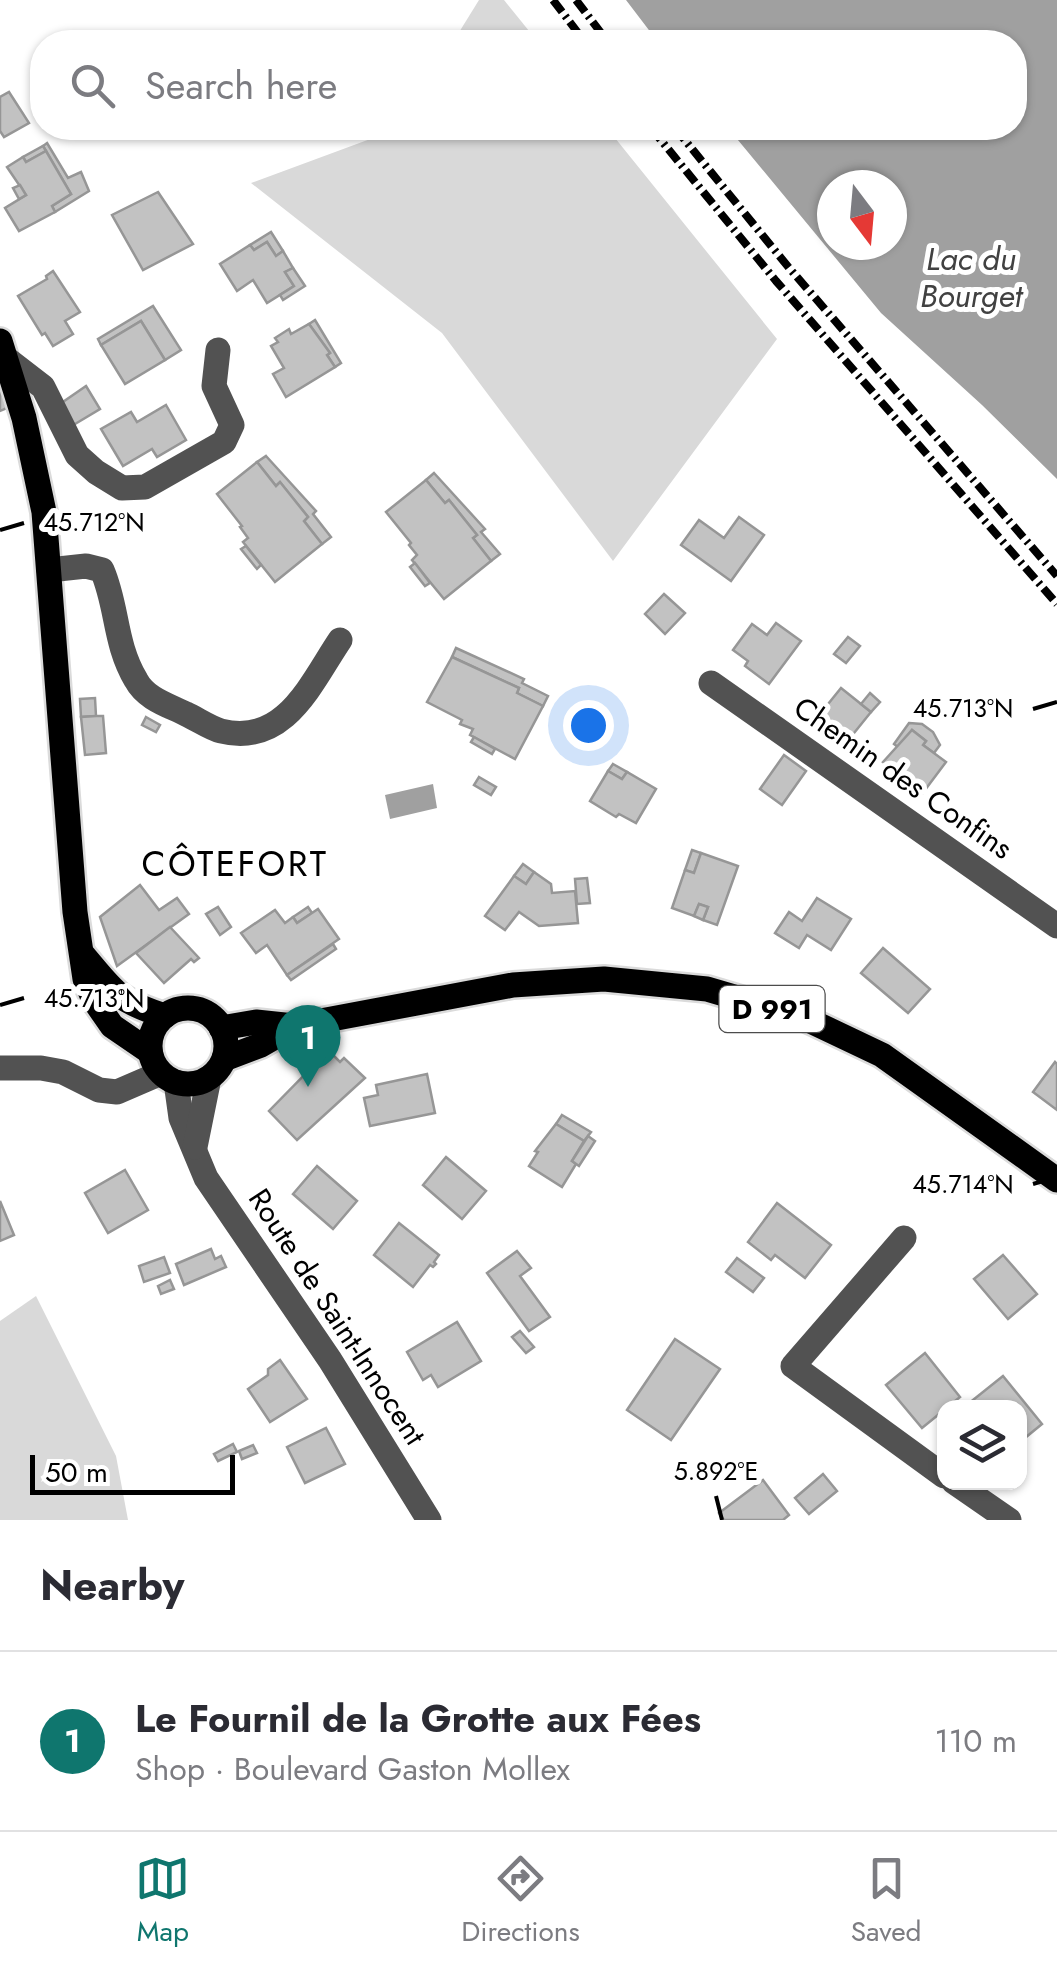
<!DOCTYPE html>
<html lang="en">
<head>
<meta charset="utf-8">
<style>
  body { margin:0; font-family:Jost,sans-serif; background:#f7f7f7; color:#2b2b33 }
  .controls { position:absolute; right:30px; bottom:30px; display:grid; overflow:hidden; border-radius:20px; box-shadow:0 2px 8px #0004 }
  .controls button { width:90px; height:90px; display:grid; place-items:center; padding:0; border:0; border-bottom:2px solid #e1e1e2; background:#fff; color:#2b2b33; font:50px sans-serif }
  .compass { position:absolute; left:817px; top:170px; width:90px; height:90px; border-radius:50%; background:#fff; box-shadow:0 2px 8px #0004; rotate:164deg }
  .scale { position:absolute; left:30px; bottom:25px; width:205px; box-sizing:border-box; padding-left:10px; border:5px solid #000; border-top:0; font-size:28px; line-height:35px; white-space:nowrap; color:#000; -webkit-text-stroke:8px #fff; paint-order:stroke }
  .you { position:absolute; left:588px; top:725px; width:35px; height:35px; margin:-25px; border:8px solid #fff; border-radius:50%; background:#1a73e8; box-shadow:0 0 0 15px #1a73e833 }
  .badge { display:grid; place-items:center; width:65px; height:65px; border-radius:50%; background:#0f766e; color:#fff; font-size:32px; font-weight:700 }
  .pin { position:absolute; translate:-50% -82px; filter:drop-shadow(0 2px 5px #0008) }
  .pin::after { content:''; position:absolute; top:52px; width:35px; height:30px; background:inherit; clip-path:polygon(0 0,100% 0,50% 100%) }
  .list { margin:0; padding:0; list-style:none }
  h2 { display:flex; justify-content:space-between; align-items:center; height:130px; margin:0; padding:0 40px; font-size:42px }
  h2 small { font-size:32px; font-weight:400; color:#7c7c81 }
  .list li { display:grid; grid-template-columns:65px 1fr auto; gap:30px; align-items:center; box-sizing:border-box; height:180px; padding:0 40px; border-top:2px solid #e1e1e2 }
  .list b { display:block; font-size:38px; white-space:nowrap }
  .list p { margin:0; font-size:32px; white-space:nowrap; color:#7c7c81 }
  .list em { font-size:32px; font-style:normal; color:#7c7c81 }
  .icon { flex:none; width:55px; height:55px; fill:none; stroke:currentColor; stroke-width:2; stroke-linecap:round; stroke-linejoin:round }
  .map { position:relative; flex:none; width:1057px; height:1520px; overflow:hidden }
  .search { position:absolute; background:#fff; box-shadow:0 2px 8px #0004; left:30px; right:30px; top:30px; height:110px; display:flex; align-items:center; gap:25px; box-sizing:border-box; padding:0 35px; border-radius:40px; color:#7c7c81; font-size:38px }
  .sheet { height:310px; background:#fff }
  nav { display:flex; justify-content:space-around; align-items:center; box-sizing:border-box; height:140px; border-top:2px solid #e1e1e2; background:#fff; font-size:28px; color:#7c7c81 }
  nav a { display:grid; justify-items:center; gap:5px }
  nav .on { color:#0f766e }
  .map>svg:first-child { display:block }
</style>
</head>
<body>
<div class="map">
<svg width="1057" height="1520" viewBox="0 0 1057 1520">
  <rect width="100%" height="100%" fill="#fff"/>
  <g fill="#d9d9d9">
    <polygon points="479,0 504,0 538,42 453,42"/>
    <polygon points="400,128 607,128 777,339 613,561 442,333 251,183"/>
    <polygon points="36,1296 116,1456 128,1520 0,1520 0,1321"/>
  </g>
  <g fill="#a0a0a0" fill-rule="evenodd">
    <path d="M626 0H1057V479L982 405 881 313 728 128H1014V42H658ZM892 185V245H832V185Z"/>
    <polygon points="433,784 437,808 390,819 385,795"/>
  </g>
  <g fill="#c2c2c2" stroke="#969696" stroke-width="2.5">
    <polygon points="9,92 29,123 4,137 0,131 0,97"/>
    <polygon points="47,143 68,178 81,172 89,191 55,212 52,206 71,194 43,146"/>
    <polygon points="43,146 46,151 26,162 23,157"/>
    <polygon points="46,151 71,194 52,206 55,212 19,231 5,208 26,195 7,167 23,157 26,162"/>
    <polygon points="20,185 26,195 19,199 13,188"/>
    <polygon points="158,192 193,244 143,270 112,215"/>
    <polygon points="271,232 283,251 276,256 267,242 254,250 250,245"/>
    <polygon points="267,242 276,256 283,251 293,268 285,272 294,286 267,303 253,280 237,291 220,264 250,245 254,250"/>
    <polygon points="293,268 305,286 283,300 280,295 294,286 285,272"/>
    <polygon points="53,271 80,312 65,321 73,334 53,346 45,333 42,335 18,296 47,279 46,276"/>
    <polygon points="153,306 181,350 165,360 141,321 101,345 98,339"/>
    <polygon points="315,320 341,363 335,367 327,355 330,353 309,324"/>
    <polygon points="141,321 165,360 125,384 101,345"/>
    <polygon points="309,324 330,353 327,355 335,367 286,397 273,374 284,368 271,346 278,342 275,338 289,329 291,334"/>
    <polygon points="86,386 100,409 70,427 60,404"/>
    <polygon points="0,388 7,408 0,411"/>
    <polygon points="166,405 186,440 157,457 152,449 123,466 101,429 131,412 137,422"/>
    <polygon points="266,456 316,511 313,514 331,537 322,544 304,521 308,517 280,482 276,486 257,462"/>
    <polygon points="257,462 276,486 280,482 308,517 304,521 322,544 275,582 243,542 248,538 240,527 242,526 217,494"/>
    <polygon points="434,473 485,529 481,532 500,554 491,561 473,538 477,535 449,500 445,503 426,480"/>
    <polygon points="426,480 445,503 449,500 477,535 473,538 491,561 444,599 412,560 417,555 409,545 411,543 386,512"/>
    <polygon points="739,517 764,535 731,581 681,545 699,520 724,538"/>
    <polygon points="246,546 261,565 257,569 241,549"/>
    <polygon points="415,563 430,583 425,586 410,567"/>
    <polygon points="664,594 685,613 665,634 645,614"/>
    <polygon points="776,623 801,641 769,684 745,666 748,661 733,650 752,624 767,635"/>
    <polygon points="848,637 860,646 846,663 834,654"/>
    <polygon points="456,648 524,679 522,683 548,696 543,706 517,693 519,688 452,657"/>
    <polygon points="452,657 519,688 517,693 543,706 515,759 470,735 473,729 460,724 462,720 427,702"/>
    <polygon points="841,688 871,712 850,738 820,714"/>
    <polygon points="870,693 880,702 871,712 861,704"/>
    <polygon points="95,698 96,716 81,717 80,699"/>
    <polygon points="96,716 103,716 106,753 85,755 81,717"/>
    <polygon points="146,717 160,725 156,732 142,725"/>
    <polygon points="909,723 922,724 933,732 940,745 934,753 923,745 926,741 912,730 899,748 894,744"/>
    <polygon points="912,730 926,741 923,745 946,762 922,794 883,762"/>
    <polygon points="474,737 495,749 492,754 471,742"/>
    <polygon points="784,755 806,771 782,805 760,789"/>
    <polygon points="613,764 627,772 622,779 608,771"/>
    <polygon points="608,771 622,779 627,772 656,789 636,823 619,814 616,817 590,801"/>
    <polygon points="479,777 496,787 491,795 474,785"/>
    <polygon points="692,850 701,853 694,873 685,870"/>
    <polygon points="701,853 738,866 717,925 703,920 708,907 699,904 694,916 672,908 685,870 694,873"/>
    <polygon points="523,864 534,872 526,884 514,876"/>
    <polygon points="534,872 551,884 552,893 575,891 578,923 539,926 519,912 505,930 485,916 514,876 526,884"/>
    <polygon points="587,878 590,903 577,904 575,879"/>
    <polygon points="140,885 159,910 177,898 189,914 117,966 100,917"/>
    <polygon points="817,898 851,919 831,950 807,935 799,948 775,933 789,912 802,921"/>
    <polygon points="699,904 708,907 703,920 694,916"/>
    <polygon points="218,907 231,927 220,935 206,914"/>
    <polygon points="308,907 312,913 297,923 293,917"/>
    <polygon points="318,909 339,939 287,975 267,945 256,953 241,933 275,910 285,923 293,917 297,923"/>
    <polygon points="170,927 199,958 194,962 191,959 164,983 136,953"/>
    <polygon points="333,944 336,949 291,980 287,975"/>
    <polygon points="883,948 930,989 908,1013 861,973"/>
    <polygon points="327,1049 340,1062 344,1058 365,1078 297,1140 269,1111 314,1065 311,1062 321,1051"/>
    <polygon points="1055,1062 1057,1064 1057,1110 1033,1092"/>
    <polygon points="427,1074 435,1113 370,1126 364,1098 378,1095 376,1085"/>
    <polygon points="562,1115 591,1132 584,1141 556,1124"/>
    <polygon points="556,1124 584,1141 572,1161 576,1164 562,1187 529,1166 538,1152 535,1151"/>
    <polygon points="588,1136 595,1141 579,1166 572,1161"/>
    <polygon points="446,1157 486,1191 462,1219 423,1185"/>
    <polygon points="317,1166 357,1201 333,1229 293,1194"/>
    <polygon points="125,1170 148,1210 108,1233 85,1193"/>
    <polygon points="0,1201 14,1235 0,1241"/>
    <polygon points="777,1203 831,1245 805,1278 775,1255 771,1260 748,1242"/>
    <polygon points="399,1223 439,1255 434,1262 436,1264 433,1267 430,1265 413,1287 374,1255"/>
    <polygon points="211,1249 215,1259 221,1256 226,1267 184,1285 176,1264"/>
    <polygon points="517,1251 531,1268 520,1276 550,1317 529,1331 487,1273"/>
    <polygon points="1003,1255 1037,1294 1008,1319 974,1279"/>
    <polygon points="164,1257 170,1273 144,1282 139,1266"/>
    <polygon points="737,1258 764,1278 753,1292 726,1272"/>
    <polygon points="170,1280 174,1289 161,1294 158,1286"/>
    <polygon points="457,1322 481,1361 438,1387 431,1375 423,1380 407,1352"/>
    <polygon points="520,1331 534,1347 526,1353 512,1337"/>
    <polygon points="675,1339 720,1369 671,1440 627,1410"/>
    <polygon points="925,1353 960,1397 922,1428 886,1385"/>
    <polygon points="280,1360 307,1399 270,1422 248,1389 268,1375 268,1369"/>
    <polygon points="1003,1376 1042,1424 1020,1442 1020,1408 971,1408 968,1404"/>
    <polygon points="326,1428 345,1464 305,1483 287,1447"/>
    <polygon points="233,1444 237,1452 218,1461 214,1454"/>
    <polygon points="253,1445 257,1453 242,1459 239,1451"/>
    <polygon points="823,1474 837,1491 809,1514 795,1498"/>
    <polygon points="763,1480 789,1515 783,1520 724,1520 719,1513"/>
  </g>
  <g fill="none" stroke-linecap="round" stroke-linejoin="round">
    <g stroke="#dbdbdb" stroke-width="30">
      <g id="major">
        <polyline points="0,341 24,418 44,512 75,912 85,979 94,1000 112,1026 150,1052"/>
        <path d="M84 956C115 993 118 1001 165 1016"/>
        <circle cx="188" cy="1046" r="38"/>
        <polyline points="221,1028 256,1022 294,1026 513,985 604,979 707,989 802,1017 882,1055 1057,1180"/>
        <polyline points="224,1059 261,1045 294,1026"/>
      </g>
    </g>
    <g stroke="#525252" stroke-width="25">
      <polyline points="8,360 43,387 77,455 96,472 122,488 145,487 224,442 232,425 214,386 218,350"/>
      <path d="M49 570 86 566 102 570C118 607 114 643 136 680 146 699 168 705 186 714 197 719 210 728 221 731 285 747 311 683 340 640"/>
      <polyline points="711,683 1057,926"/>
      <polyline points="0,1068 41,1068 63,1072 99,1090 117,1092 161,1073"/>
      <polyline points="176,1082 181,1118 206,1178 330,1360 429,1520"/>
      <polyline points="195,1147 209,1078"/>
      <polyline points="904,1238 793,1366 944,1476"/>
      <polyline points="954,1482 1009,1520"/>
    </g>
    <use href="#major" stroke="#000" stroke-width="25"/>
    <g stroke="#000" stroke-width="8" stroke-dasharray="15 5 2.5 5" stroke-linecap="butt">
      <polyline points="553,0 585,42"/>
      <polyline points="576,0 608,42"/>
      <polyline points="651,128 776,281 1057,604"/>
      <polyline points="675,128 790,269 1057,576"/>
    </g>
  </g>
  <path fill="none" stroke="#000" stroke-width="4" d="M0 530 24 523M1033 709 1057 702M0 1005 24 998M1033 1184 1057 1177M716 1496 722 1520"/>
  <g text-anchor="middle" stroke-width="10" stroke-linejoin="round" paint-order="stroke">
    <rect fill="#fff" stroke="#4c4c4c" stroke-width="2.5" x="719.5" y="986" width="105" height="46" rx="8"/>
    <g font-size="28" font-weight="bold" fill="#000">
      <text x="772" y="1019">D 991</text>
    </g>
    <g font-size="30" fill="#000" stroke="#fff">
      <text transform="translate(903 778) rotate(35)" y="10">Chemin des Confins</text>
      <text transform="translate(337 1317) rotate(57)" y="10">Route de Saint-Innocent</text>
    </g>
    <g font-size="32" font-style="italic" fill="#414141" stroke="#fff">
      <text x="971" y="270">Lac du<tspan x="971" dy="37">Bourget</tspan></text>
    </g>
    <g font-size="35" letter-spacing="2.5" fill="#000" stroke="#fff">
      <text x="235" y="876">CÔTEFORT</text>
    </g>
  </g>
  <g font-size="25" text-anchor="middle" fill="#000" stroke="#fff" stroke-width="10" stroke-linejoin="round" paint-order="stroke">
    <text x="94" y="531">45.712°N</text>
    <text x="963" y="717">45.713°N</text>
    <text x="94" y="1007">45.713°N</text>
    <text x="963" y="1193">45.714°N</text>
    <text x="716" y="1480">5.892°E</text>
  </g>
</svg>
<div class="controls">
<button><svg class="icon" aria-label="layers" viewBox="0 0 24 24"><path d="M12 4l9 5-9 5-9-5zM3 14l9 5 9-5"/></svg></button>
</div>
<svg class="compass" viewBox="-18 -18 36 36"><path d="M0-13l5 13h-10z" fill="#e53935"/><path d="M0 13l5-13h-10z" fill="#7c7c81"/></svg>
<div class="scale">50 m</div>
<div class="you"></div>
<div class="pin badge" style="left:308px;top:1087px">1</div>
<div class="search"><svg class="icon" aria-label="search" viewBox="0 0 24 24"><circle cx="10" cy="10" r="6"/><path d="M15 15l6 6"/></svg>Search here</div>
</div>
<section class="sheet">
<h2>Nearby<small></small></h2>
<ul class="list">
<li><span class="badge">1</span><div><b>Le Fournil de la Grotte aux Fées</b><p>Shop · Boulevard Gaston Mollex</p></div><em>110 m</em></li>
</ul>
</section>
<nav>
<a class="on"><svg class="icon" aria-label="map" viewBox="0 0 24 24"><path d="M3 6l6-2 6 2 6-2v14l-6 2-6-2-6 2zM9 4v14M15 6v14"/></svg>Map</a>
<a><svg class="icon" aria-label="directions" viewBox="0 0 24 24"><path d="M12 3l9 9-9 9-9-9zM9 14v-3h6M13 9l2 2-2 2"/></svg>Directions</a>
<a><svg class="icon" aria-label="saved" viewBox="0 0 24 24"><path d="M7 4h10v16l-5-4-5 4z"/></svg>Saved</a>
</nav>
</body>
</html>
